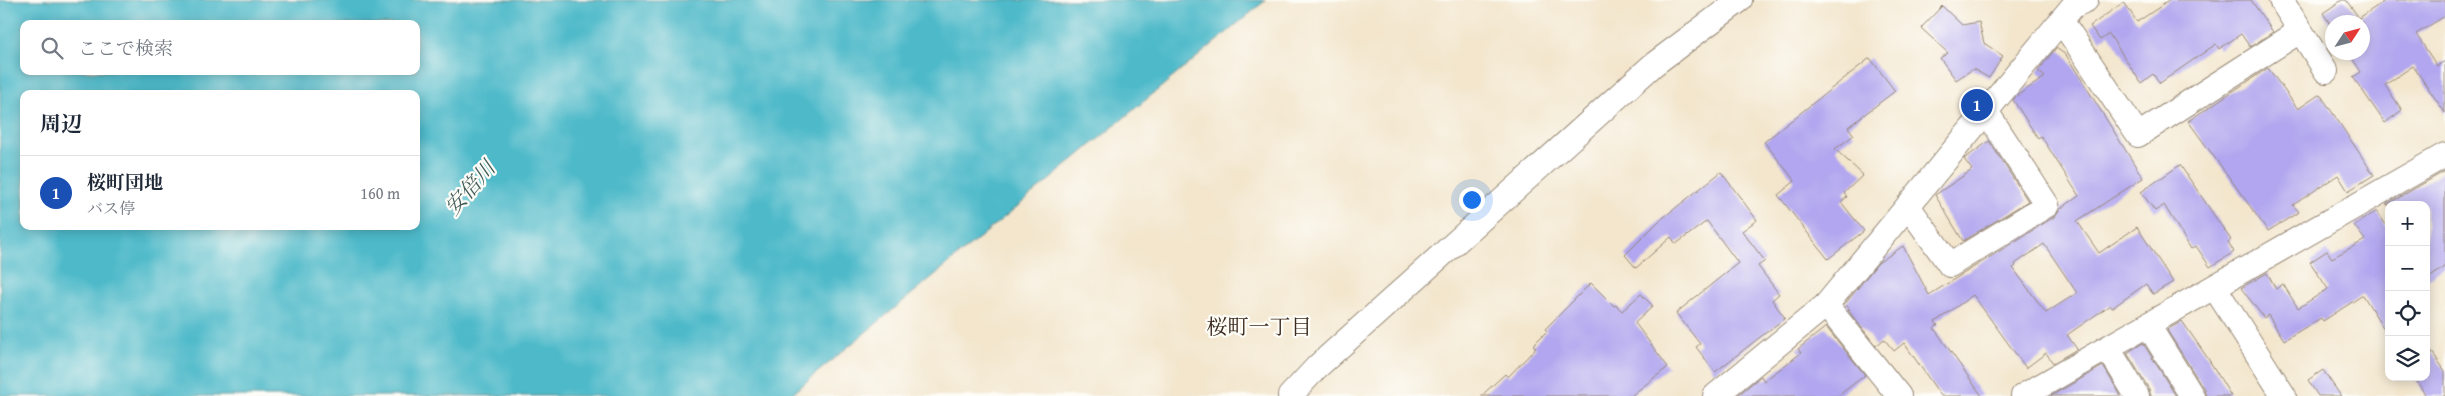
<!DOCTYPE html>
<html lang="ja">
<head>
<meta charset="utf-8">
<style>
  body { margin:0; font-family:"Gentium Book Plus","Noto Serif JP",serif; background:#f6f6f7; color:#1f2937 }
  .controls { position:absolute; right:15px; bottom:15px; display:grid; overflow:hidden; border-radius:10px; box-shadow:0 2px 12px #0003 }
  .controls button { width:45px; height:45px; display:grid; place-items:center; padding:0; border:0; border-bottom:1px solid #e0e1e3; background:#fff; color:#1f2937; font:25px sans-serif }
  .compass { position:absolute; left:2325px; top:15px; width:45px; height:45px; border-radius:50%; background:#fff; box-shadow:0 2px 12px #0003; rotate:54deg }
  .you { position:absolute; left:1471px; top:199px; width:18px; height:18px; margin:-12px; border:4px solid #fff; border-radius:50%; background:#1a73e8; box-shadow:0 0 0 8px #1a73e833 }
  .badge { display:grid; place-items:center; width:32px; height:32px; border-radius:50%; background:#0f766e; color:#fff; font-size:16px; font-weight:700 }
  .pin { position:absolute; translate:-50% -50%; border:2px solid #fff; box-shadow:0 1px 5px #0006 }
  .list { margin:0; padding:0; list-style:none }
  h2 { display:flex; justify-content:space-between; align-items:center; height:65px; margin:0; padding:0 20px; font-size:21px }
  h2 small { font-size:16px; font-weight:400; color:#747a83 }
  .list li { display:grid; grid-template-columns:32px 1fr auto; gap:15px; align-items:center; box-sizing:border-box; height:75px; padding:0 20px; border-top:1px solid #e0e1e3 }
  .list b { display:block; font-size:19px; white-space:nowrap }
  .list p { margin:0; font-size:16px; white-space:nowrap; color:#747a83 }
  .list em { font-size:16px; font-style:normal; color:#747a83 }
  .icon { flex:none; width:28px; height:28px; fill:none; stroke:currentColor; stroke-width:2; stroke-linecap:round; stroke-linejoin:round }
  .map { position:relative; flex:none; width:2445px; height:396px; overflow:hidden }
  .search { position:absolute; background:#fff; box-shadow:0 2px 12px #0003; left:20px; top:20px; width:400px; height:55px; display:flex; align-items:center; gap:12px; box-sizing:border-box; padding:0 18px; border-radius:10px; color:#747a83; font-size:19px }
  .panel { position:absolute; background:#fff; box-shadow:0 2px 12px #0003; left:20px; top:90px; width:400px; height:140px; border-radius:10px }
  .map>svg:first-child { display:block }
</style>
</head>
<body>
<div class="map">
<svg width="2445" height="396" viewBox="0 0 2445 396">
  <rect width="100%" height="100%" fill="#fdfcf7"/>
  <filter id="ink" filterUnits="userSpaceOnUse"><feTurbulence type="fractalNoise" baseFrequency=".02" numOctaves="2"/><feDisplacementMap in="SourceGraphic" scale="10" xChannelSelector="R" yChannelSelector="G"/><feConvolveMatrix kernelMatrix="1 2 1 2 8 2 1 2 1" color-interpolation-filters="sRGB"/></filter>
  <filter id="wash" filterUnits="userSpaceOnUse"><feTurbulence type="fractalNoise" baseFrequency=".0096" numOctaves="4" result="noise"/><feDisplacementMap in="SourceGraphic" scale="20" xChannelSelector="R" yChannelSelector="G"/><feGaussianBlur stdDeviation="1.12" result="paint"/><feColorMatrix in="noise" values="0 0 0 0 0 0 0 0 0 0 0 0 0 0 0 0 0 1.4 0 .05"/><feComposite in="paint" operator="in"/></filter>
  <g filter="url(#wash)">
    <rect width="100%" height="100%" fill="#f3e6cd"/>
    <path fill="#4db9c9" stroke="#447274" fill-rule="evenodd" d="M0 0H1266L789 396H0ZM24 24H416V71H24ZM24 94H416V226H24Z"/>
    <g id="blocks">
      <g fill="#b1a6ef" fill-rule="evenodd">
        <polygon points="2170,0 2251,0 2273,32 2250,47 2241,34 2219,49 2216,44 2160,83 2153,74 2141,83 2109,34 2100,40 2090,26 2124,2 2137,22"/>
        <polygon points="2342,0 2346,0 2359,18 2386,0 2445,0 2445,16 2416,34 2437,66 2445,61 2445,113 2413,66 2385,85 2402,110 2385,123 2353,77 2361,72 2348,52 2362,52 2362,22 2332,22 2332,27 2323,13"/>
        <polygon points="1942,6 1962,25 1979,22 1984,43 2003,56 1989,78 1973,69 1956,80 1940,58 1948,53 1921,28"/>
        <path d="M2056 48 2066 55 2143 178 2077 221 2099 253 2137 227 2173 282 2153 294 2146 284 2112 308 2110 305 2067 335 2077 349 2053 363 2046 353 2026 368 1973 295 1935 322 1938 325 1934 328 1982 396H1941L1904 343 1894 351 1884 339 1876 346 1848 310 1850 309 1845 304 1878 263 1903 246 1929 295 2054 217 2060 209 2079 196 2041 136 2038 138 2013 100 2018 95 2045 77 2038 71ZM2044 244 2077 293 2046 313 2013 268 2016 266 2015 264Z"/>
        <polygon points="1870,58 1895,91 1848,127 1854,135 1835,149 1863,175 1844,193 1847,197 1841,202 1864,231 1828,259 1778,195 1795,181 1764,142"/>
        <polygon points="2268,68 2298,109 2320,94 2374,175 2348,191 2338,175 2293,205 2299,212 2268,231 2188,121"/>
        <polygon points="1989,141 2028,201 1963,241 1935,195 1972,170 1964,159"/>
        <polygon points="2180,165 2231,240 2228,242 2234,252 2210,267 2196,246 2191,249 2164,205 2155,211 2141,192"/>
        <polygon points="2445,171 2445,267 2426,280 2426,205 2386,205"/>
        <polygon points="1721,172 1757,220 1742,231 1765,261 1758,266 1779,294 1772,300 1785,318 1715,372 1696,347 1700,344 1676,313 1738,263 1707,221 1676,244 1671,237 1636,268 1625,255 1659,221"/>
        <polygon points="2377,211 2389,230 2389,337 2363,295 2323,321 2321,318 2284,340 2268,315 2264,318 2241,288 2267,273 2276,289 2283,284 2298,308 2328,289 2310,262 2327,251 2332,258 2365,240 2354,225"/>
        <polygon points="1591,283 1614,306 1616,305 1622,311 1641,294 1653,306 1635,323 1668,367 1631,396 1481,396 1505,374 1508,377 1536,348 1533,345 1547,331 1545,329"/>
        <polygon points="2182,321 2209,360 2231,396 2206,396 2204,389 2167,330"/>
        <polygon points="1826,327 1865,375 1838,396 1737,396 1761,376 1764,381 1801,353 1798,349"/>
        <polygon points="2143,343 2176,396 2151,396 2149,389 2127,353"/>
        <polygon points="2426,343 2445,371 2445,396 2426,396 2414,377 2426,377"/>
        <polygon points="2103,366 2121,396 2051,396"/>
        <polygon points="2323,370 2341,396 2318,396 2308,380"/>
      </g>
    </g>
  </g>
  <g filter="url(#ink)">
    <use href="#blocks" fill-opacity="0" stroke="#978876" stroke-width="1"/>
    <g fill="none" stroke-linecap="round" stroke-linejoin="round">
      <g stroke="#978876" stroke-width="26">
        <g id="minor">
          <polyline points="2281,0 2326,71"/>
          <polyline points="2061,20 2138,135 2300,31"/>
          <polyline points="1908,206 1950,265 2047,205 1986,111"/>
          <polyline points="2215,288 2284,396"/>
          <polyline points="1826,305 1899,396"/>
          <polyline points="2148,325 2192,396"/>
          <polyline points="2108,348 2137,396"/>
          <polyline points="1290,396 1317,367 1653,65 1740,0"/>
          <polyline points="1715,396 1826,305 2073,6 2086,0"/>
          <polyline points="2023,396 2445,155"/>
        </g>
      </g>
      <use href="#minor" stroke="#fff" stroke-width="24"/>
    </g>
  </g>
  <g text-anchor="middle" stroke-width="4.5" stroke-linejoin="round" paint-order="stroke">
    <g font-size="21" font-style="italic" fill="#415c5a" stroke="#fdfcf7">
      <text transform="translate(470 188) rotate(-49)" y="7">安倍川</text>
    </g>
    <g font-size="21" fill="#3b2a1e" stroke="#fdfcf7">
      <text x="1259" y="334">桜町一丁目</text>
    </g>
  </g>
</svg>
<div class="controls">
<button>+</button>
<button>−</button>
<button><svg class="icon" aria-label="locate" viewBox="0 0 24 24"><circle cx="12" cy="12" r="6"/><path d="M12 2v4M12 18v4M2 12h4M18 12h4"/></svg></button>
<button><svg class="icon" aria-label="layers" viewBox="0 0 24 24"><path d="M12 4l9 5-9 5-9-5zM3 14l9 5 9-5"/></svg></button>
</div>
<svg class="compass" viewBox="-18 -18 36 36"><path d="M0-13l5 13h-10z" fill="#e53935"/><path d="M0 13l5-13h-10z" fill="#747a83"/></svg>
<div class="you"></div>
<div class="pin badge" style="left:1977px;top:105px;background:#1a4fb4">1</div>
<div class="search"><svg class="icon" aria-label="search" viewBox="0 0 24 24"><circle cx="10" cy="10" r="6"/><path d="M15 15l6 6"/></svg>ここで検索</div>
<section class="panel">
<h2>周辺<small></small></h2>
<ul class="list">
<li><span class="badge" style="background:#1a4fb4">1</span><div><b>桜町団地</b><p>バス停</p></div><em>160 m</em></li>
</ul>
</section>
</div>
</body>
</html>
